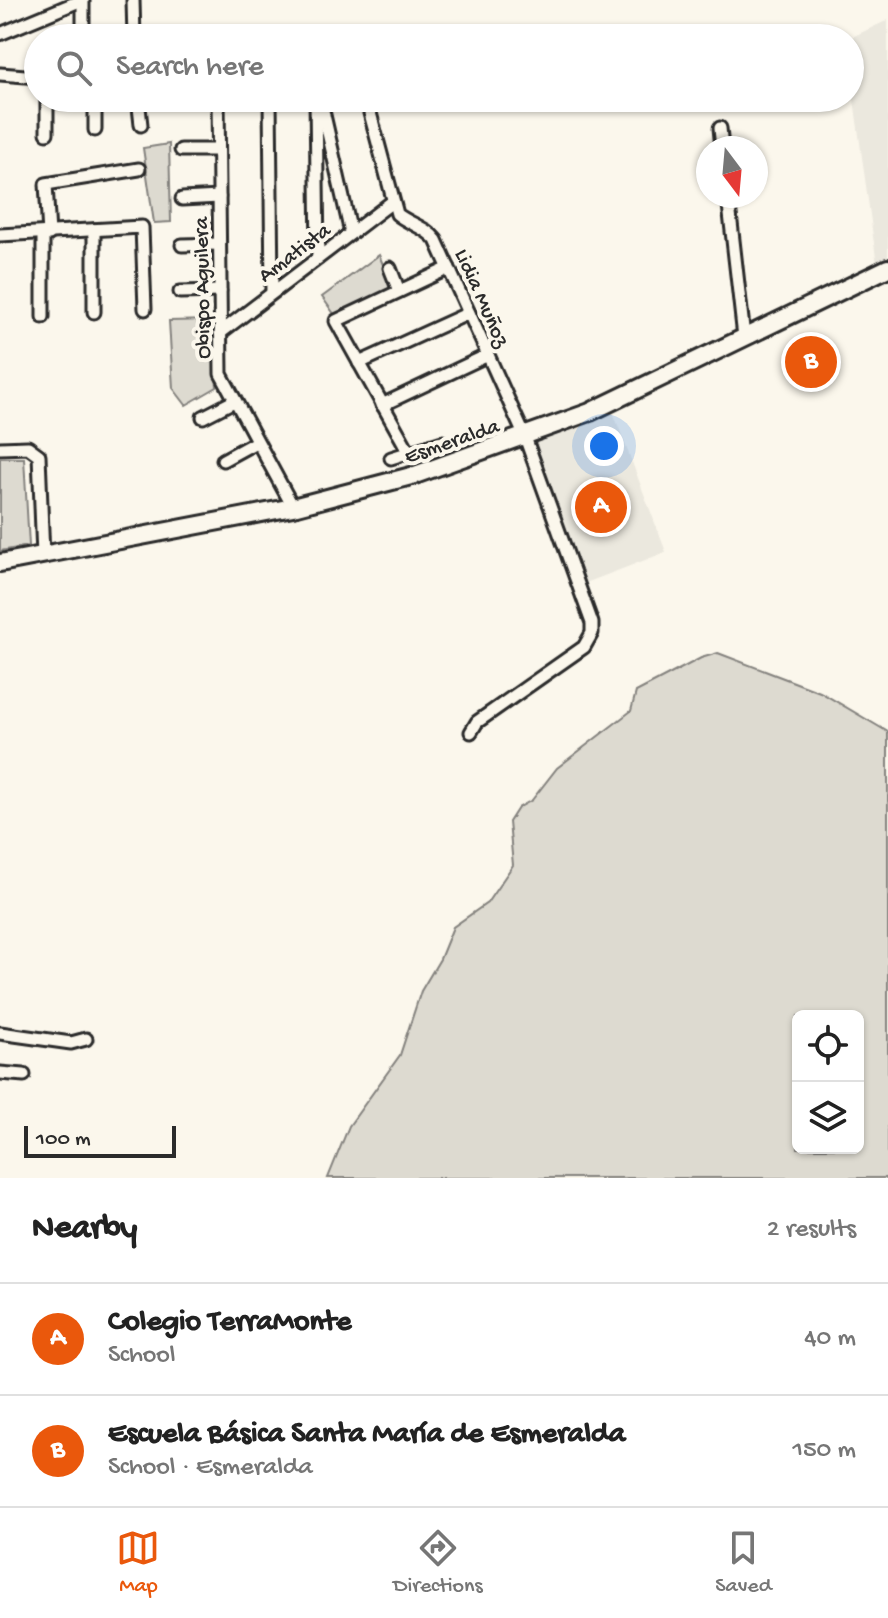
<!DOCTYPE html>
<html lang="en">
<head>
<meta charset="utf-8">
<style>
  body { margin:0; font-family:"Gochi Hand",sans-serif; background:#f6f6f6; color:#222 }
  .controls { position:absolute; right:24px; bottom:24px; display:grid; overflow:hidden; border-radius:12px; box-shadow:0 2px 6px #0004 }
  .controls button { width:72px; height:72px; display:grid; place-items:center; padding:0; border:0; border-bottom:2px solid #e0e0e0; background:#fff; color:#222; font:40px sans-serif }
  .compass { position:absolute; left:696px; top:136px; width:72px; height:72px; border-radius:50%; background:#fff; box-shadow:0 2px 6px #0004; rotate:164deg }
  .scale { position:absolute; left:24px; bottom:20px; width:152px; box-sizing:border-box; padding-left:8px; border:4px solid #2b2b2b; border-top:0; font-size:22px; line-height:28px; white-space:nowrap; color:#2b2b2b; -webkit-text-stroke:6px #fbf7ec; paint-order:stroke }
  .you { position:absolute; left:604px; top:446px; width:28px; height:28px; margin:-20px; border:6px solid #fff; border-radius:50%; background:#1a73e8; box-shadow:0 0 0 12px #1a73e833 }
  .badge { display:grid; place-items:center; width:52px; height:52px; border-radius:50%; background:#ea580c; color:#fff; font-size:26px; font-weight:700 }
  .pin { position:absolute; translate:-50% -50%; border:4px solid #fff; box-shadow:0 2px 8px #0006 }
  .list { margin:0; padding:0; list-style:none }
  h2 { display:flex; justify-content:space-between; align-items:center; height:104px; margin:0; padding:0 32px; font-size:34px }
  h2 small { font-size:26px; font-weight:400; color:#767676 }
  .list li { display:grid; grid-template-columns:52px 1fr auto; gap:24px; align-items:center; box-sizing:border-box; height:112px; padding:0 32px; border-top:2px solid #e0e0e0 }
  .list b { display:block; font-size:30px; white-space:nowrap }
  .list p { margin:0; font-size:26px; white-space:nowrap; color:#767676 }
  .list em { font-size:26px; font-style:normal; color:#767676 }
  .icon { flex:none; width:44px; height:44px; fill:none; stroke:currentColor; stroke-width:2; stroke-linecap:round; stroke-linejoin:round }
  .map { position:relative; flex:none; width:888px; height:1178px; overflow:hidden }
  .search { position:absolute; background:#fff; box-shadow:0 2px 6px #0004; left:24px; right:24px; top:24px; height:88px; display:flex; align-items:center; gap:20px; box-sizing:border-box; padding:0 28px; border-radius:44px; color:#767676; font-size:30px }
  .sheet { height:328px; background:#fff }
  nav { display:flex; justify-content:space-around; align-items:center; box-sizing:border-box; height:112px; border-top:2px solid #e0e0e0; background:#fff; font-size:22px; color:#767676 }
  nav a { display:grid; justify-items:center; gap:4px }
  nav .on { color:#ea580c }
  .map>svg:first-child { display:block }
</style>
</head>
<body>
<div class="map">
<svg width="888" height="1178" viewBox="0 0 888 1178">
  <rect width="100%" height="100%" fill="#fbf7ec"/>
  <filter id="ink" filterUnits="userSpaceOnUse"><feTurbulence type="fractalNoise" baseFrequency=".0125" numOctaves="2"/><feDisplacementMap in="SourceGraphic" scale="16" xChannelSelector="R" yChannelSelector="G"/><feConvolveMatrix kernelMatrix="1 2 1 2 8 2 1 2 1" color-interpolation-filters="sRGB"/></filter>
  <g filter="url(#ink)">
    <g fill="#ebe8de">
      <polygon points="888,20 888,260 877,265 850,71 850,38"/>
      <polygon points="613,412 666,552 583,584 529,441"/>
    </g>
    <g fill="#dddad0" stroke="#84827e" stroke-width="2" fill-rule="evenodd">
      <polygon points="169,144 171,222 154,223 143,148"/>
      <polygon points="379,255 394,291 337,318 322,297"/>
      <polygon points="212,320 217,387 186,405 173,388 169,321"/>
      <polygon points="0,458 24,458 29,546 0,551"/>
      <path d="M718 653 820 692 888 732V1178H328L349 1126 400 1055 421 991 440 959 453 927 487 903 513 865 509 822 518 808 532 800 557 768 631 711 636 692 701 658ZM798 1016H858V1148H798Z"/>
    </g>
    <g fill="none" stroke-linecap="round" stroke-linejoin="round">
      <g stroke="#2b2b2b" stroke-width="17">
        <g id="street">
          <polyline points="83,0 83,38"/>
          <polyline points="133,0 134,38"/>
          <polyline points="0,34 82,0"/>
          <polyline points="0,74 38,77"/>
          <polyline points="95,98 95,130"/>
          <polyline points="136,98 173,98"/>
          <polyline points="138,98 141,125"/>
          <polyline points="218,98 221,374 293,507"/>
          <polyline points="270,98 272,292"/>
          <polyline points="316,98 318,258"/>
          <path d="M366 98 397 214C409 224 426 227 436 240L525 437 592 623V633L584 647 477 722 471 732"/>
          <polyline points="321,102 351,233"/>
          <polyline points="720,128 722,148"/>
          <polyline points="47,133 47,98"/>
          <polyline points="181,150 218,150"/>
          <polyline points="728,196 744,337"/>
          <polyline points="182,199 219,197"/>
          <polyline points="49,234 46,184 139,169"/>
          <polyline points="0,235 142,227 145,309"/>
          <polyline points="43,235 43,317"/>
          <polyline points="182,245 219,244"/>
          <polyline points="390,268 399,291"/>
          <polyline points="180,292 220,291"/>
          <polyline points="94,312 94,230"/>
          <polyline points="220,333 392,202"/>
          <polyline points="359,363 469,313"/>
          <polyline points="382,405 488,355"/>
          <polyline points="203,417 234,401"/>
          <polyline points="0,448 28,447 39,455 43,556"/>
          <polyline points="409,452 336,321 449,268"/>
          <polyline points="391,458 442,442"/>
          <polyline points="223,460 256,442"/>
          <polyline points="0,1033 71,1043 86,1039"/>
          <polyline points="0,1073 24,1075"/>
        </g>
      </g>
      <g stroke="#2b2b2b" stroke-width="22">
        <polyline id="secondary" points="0,563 293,507 415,475 590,412 888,268"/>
      </g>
      <use href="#street" stroke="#fbf7ec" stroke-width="11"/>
      <use href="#secondary" stroke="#fbf7ec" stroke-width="16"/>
    </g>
  </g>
  <g text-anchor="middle" stroke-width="8" stroke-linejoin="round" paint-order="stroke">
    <g font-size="22" fill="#2b2b2b" stroke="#fbf7ec">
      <text transform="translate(293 251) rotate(-37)" y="8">Amatista</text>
      <text transform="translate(200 288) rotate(-91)" y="8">Obispo Aguilera</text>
      <text transform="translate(484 297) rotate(66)" y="8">Lidia Muñoz</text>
      <text transform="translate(451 439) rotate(-19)" y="8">Esmeralda</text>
    </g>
  </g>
</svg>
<div class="controls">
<button><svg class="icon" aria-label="locate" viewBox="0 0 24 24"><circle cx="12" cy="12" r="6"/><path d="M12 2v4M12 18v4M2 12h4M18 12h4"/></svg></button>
<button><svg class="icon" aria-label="layers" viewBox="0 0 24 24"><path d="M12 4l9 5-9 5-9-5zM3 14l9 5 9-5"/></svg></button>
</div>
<svg class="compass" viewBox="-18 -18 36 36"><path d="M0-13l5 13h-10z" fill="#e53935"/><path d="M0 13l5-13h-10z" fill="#767676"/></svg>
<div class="scale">100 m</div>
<div class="you"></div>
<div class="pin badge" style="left:601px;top:507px">A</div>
<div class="pin badge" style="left:811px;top:362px">B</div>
<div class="search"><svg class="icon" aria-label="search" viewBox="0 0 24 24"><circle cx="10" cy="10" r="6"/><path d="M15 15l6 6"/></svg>Search here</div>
</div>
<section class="sheet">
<h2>Nearby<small>2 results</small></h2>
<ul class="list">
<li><span class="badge">A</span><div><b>Colegio TerraMonte</b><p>School</p></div><em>40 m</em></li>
<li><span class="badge">B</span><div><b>Escuela Básica Santa María de Esmeralda</b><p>School · Esmeralda</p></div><em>150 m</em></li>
</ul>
</section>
<nav>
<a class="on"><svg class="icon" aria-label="map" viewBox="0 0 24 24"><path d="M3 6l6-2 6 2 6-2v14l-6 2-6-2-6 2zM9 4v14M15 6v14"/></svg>Map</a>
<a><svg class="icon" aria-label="directions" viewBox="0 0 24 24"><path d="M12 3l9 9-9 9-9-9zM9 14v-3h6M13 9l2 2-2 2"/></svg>Directions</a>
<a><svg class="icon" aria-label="saved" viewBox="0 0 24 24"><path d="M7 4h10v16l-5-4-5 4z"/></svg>Saved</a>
</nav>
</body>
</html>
